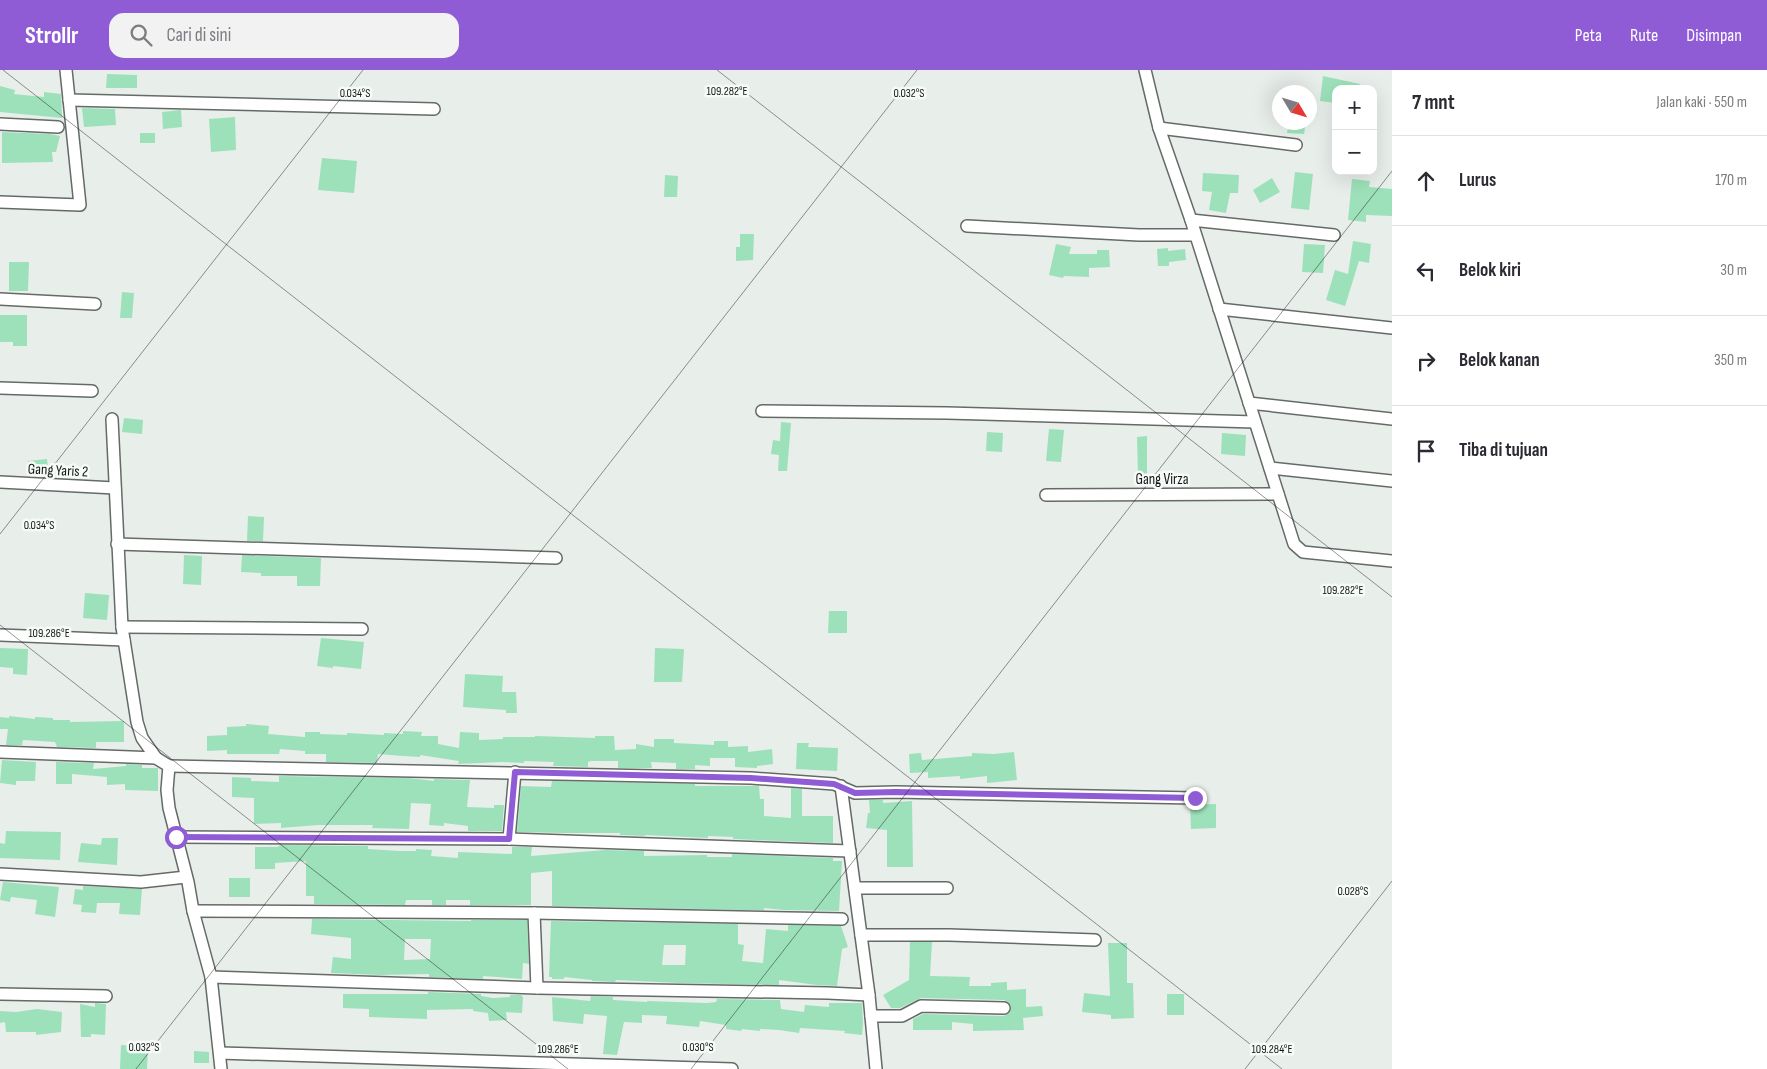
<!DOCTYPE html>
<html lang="id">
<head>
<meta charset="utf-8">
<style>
  body { margin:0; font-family:"Sofia Sans Condensed",sans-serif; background:#f2f2f3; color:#2b2b33 }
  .controls { position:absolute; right:15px; top:15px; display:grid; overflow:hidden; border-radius:10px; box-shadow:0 5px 20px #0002 }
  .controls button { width:45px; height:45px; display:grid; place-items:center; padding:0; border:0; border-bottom:1px solid #e1e1e2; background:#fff; color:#2b2b33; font:25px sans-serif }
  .compass { position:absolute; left:1272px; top:15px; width:45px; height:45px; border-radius:50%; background:#fff; box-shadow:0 5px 20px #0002; rotate:128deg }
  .stop { position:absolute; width:15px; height:15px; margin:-11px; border:4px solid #8f5cd5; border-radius:50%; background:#fff }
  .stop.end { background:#8f5cd5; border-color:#fff; box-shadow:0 1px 5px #0008 }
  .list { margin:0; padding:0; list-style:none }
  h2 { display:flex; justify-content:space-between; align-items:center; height:65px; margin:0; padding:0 20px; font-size:21px }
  h2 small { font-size:16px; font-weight:400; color:#7c7c81 }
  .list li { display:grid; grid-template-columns:32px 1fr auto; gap:15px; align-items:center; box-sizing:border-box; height:90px; padding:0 20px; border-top:1px solid #e1e1e2 }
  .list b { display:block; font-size:19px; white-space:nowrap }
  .list em { font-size:16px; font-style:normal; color:#7c7c81 }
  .icon { flex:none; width:28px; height:28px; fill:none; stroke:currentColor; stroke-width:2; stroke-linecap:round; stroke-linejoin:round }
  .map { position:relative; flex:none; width:1392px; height:999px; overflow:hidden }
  header { display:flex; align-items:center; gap:30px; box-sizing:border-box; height:70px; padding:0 25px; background:#8f5cd5; color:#fff }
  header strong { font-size:24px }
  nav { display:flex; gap:28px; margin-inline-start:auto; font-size:18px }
  .search { width:350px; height:45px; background:#f2f2f3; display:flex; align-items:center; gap:12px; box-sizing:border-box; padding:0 18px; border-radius:15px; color:#7c7c81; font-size:19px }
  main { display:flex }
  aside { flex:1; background:#fff }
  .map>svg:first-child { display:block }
</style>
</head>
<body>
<header>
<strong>Strollr</strong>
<div class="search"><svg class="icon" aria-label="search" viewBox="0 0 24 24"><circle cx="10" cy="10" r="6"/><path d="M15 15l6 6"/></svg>Cari di sini</div>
<nav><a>Peta</a><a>Rute</a><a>Disimpan</a></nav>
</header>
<main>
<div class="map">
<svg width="1392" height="999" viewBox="0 0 1392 999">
  <rect width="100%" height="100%" fill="#e8eeea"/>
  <g fill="#9de1ba" fill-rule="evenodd">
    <polygon points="107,4 137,5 137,18 106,18"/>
    <polygon points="1323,6 1360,14 1359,19 1336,19 1336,33 1320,31"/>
    <polygon points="0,16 15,20 14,24 44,27 44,22 61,24 62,48 0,42"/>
    <polygon points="82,38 115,39 116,55 84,57"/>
    <polygon points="181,40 182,57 163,59 162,42"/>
    <polygon points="235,47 236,80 211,82 209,49"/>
    <polygon points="1289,52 1306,52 1304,64 1287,63"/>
    <polygon points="2,62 50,64 60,66 56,82 52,82 53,92 2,93"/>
    <rect x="140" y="63" width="15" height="10"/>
    <polygon points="322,88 357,91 354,123 318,120"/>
    <polygon points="1295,102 1313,104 1309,140 1291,138"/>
    <polygon points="1203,103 1239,105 1238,123 1230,123 1226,143 1209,140 1212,122 1202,121"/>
    <polygon points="665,105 678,106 677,127 664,127"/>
    <polygon points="1272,108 1280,122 1260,133 1253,120"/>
    <polygon points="1352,109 1370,111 1369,117 1392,119 1392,146 1366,145 1366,152 1348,150"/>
    <polygon points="740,164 754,164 753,190 736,191 736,177 740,177"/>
    <polygon points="1353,171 1371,174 1369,193 1359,191 1345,236 1326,230 1335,200 1348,204"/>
    <polygon points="1056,174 1071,177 1069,184 1097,184 1097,180 1109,180 1110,197 1089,198 1089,207 1064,206 1063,208 1049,205"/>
    <polygon points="1304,174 1325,175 1323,203 1302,202"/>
    <polygon points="1168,178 1168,181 1185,179 1186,190 1169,192 1169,196 1158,196 1157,179"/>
    <polygon points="9,192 29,192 28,221 9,221"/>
    <polygon points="122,222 134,223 132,248 120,248"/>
    <polygon points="0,245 27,245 27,276 13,276 13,272 0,272"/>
    <polygon points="124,348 143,350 142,364 122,362"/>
    <polygon points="781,352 791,353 787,401 778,401 779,385 771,384 773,370 780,371"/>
    <polygon points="1049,359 1064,360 1061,392 1046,391"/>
    <polygon points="987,362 1003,363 1002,382 986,381"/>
    <polygon points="1222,363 1246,365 1245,386 1221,384"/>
    <polygon points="1147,366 1147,405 1138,406 1137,367"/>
    <polygon points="47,389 49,405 30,406 28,391"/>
    <polygon points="248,446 264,447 263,471 247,471"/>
    <polygon points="184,485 202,486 201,515 183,514"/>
    <polygon points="242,485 321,488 320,516 297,516 297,506 261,506 261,503 241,502"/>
    <polygon points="85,523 109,525 107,550 83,548"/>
    <polygon points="829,541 847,541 847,563 828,563"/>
    <polygon points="321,568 364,572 361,599 333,596 333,598 317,596"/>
    <polygon points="0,578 28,579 27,605 13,604 13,598 0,597"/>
    <polygon points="655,578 684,579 682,612 654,612"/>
    <polygon points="465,604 503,606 502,622 516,622 517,643 506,643 506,640 463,637"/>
    <polygon points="9,646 35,649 35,647 53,648 53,650 70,650 70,652 124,651 124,672 96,672 96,678 57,677 55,672 23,670 22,675 6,675 8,659 0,659 0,647 9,648"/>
    <polygon points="246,654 269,656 268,664 305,667 305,662 320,662 320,664 347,665 347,663 384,665 384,663 403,664 403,661 422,662 421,666 438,666 438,674 459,678 460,662 479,663 479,670 503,669 503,667 535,667 535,666 595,668 595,666 614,666 615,680 636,679 636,674 654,677 654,669 674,669 674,673 714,675 714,671 728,671 728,677 748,676 748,682 772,679 773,694 757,696 757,698 735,697 735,688 710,688 710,696 695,695 695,699 676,699 676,693 651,692 652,698 618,698 618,691 591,691 588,692 588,697 553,696 554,692 524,691 524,693 502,692 458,694 459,691 420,685 420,687 403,686 378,684 377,693 326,692 326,684 305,684 305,681 280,679 279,684 227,684 227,680 207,681 207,666 227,665 227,657 246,656"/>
    <polygon points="797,673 809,673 808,677 838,678 837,701 796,699"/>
    <polygon points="1014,682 1017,710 987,713 987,706 960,709 960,706 928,708 928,702 910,703 909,684 921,683 922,690 972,686 972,683 994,684"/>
    <polygon points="2,690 36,692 35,711 16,711 16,715 0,713"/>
    <polygon points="56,692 94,693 93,699 126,696 126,694 142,695 142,698 158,698 158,721 125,720 125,714 107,715 107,707 72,704 72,714 56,714"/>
    <polygon points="279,706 408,708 434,711 434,709 470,710 467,737 494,738 494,735 504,735 502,761 468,761 468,756 444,753 444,756 429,755 431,734 411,733 409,759 372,758 373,755 318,755 281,758 281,753 254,754 254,728 232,727 232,707 251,708 251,711 279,712"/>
    <polygon points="552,711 695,714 695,716 759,716 760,729 764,729 764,746 791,748 791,718 802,719 802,746 833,746 833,773 733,769 733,767 708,766 708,768 645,765 645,766 620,765 620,763 564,763 517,762 521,716 551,717"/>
    <polygon points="869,730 883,730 883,733 912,731 913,797 887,797 887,760 866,758 868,743 870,743"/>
    <polygon points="1216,734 1216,758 1191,759 1190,735"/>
    <polygon points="6,761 61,762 60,790 0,788 0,773 5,774"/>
    <polygon points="102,768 118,768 117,795 78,792 81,773 101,775"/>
    <polygon points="280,775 368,776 368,779 399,781 416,781 416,779 432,780 431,786 458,788 458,782 512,784 512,777 532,777 531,786 605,780 644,781 644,786 707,785 707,787 732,787 732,784 833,788 833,791 842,791 839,841 784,840 764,838 764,840 741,840 552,836 552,801 531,803 531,835 470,835 470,830 446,830 446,835 432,835 432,830 406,830 405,835 314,834 314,826 306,826 306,791 275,793 275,799 255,799 255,777 278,777"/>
    <rect x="229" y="808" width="21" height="19"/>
    <polygon points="3,812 59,817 55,847 35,844 37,830 11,827 10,832 0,830"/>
    <polygon points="83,816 142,819 140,845 119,844 120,833 97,833 96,843 81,842 82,835 73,834 75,819 83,820"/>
    <path d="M312 849 471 851V850H527L529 894 523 893 522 909 483 906V909L429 907V904L380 905 331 903 333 887 351 889V868L311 864ZM405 869H431L430 889 404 890Z"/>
    <path d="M551 851 738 854V874L744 875 742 891 763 893 766 859 788 861V855L841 856 848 877 842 879 837 916 817 915 779 910V915L679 913 616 910 615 912 592 911V910L564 907V909H552V907H549ZM664 875H686L685 895H662Z"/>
    <polygon points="910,872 932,872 930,906 970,907 969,916 991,916 991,913 1007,912 1007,920 1026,919 1026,937 1042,936 1043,946 1023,948 1024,960 973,961 973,954 952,952 952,960 913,960 913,949 923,944 1004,946 1010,942 1011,938 1008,932 1004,930 921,928 900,938 891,938 883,925 909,910"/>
    <polygon points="1108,873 1127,873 1127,913 1133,913 1134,948 1111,949 1111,945 1082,942 1084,923 1110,926"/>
    <polygon points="428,922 481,924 481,926 493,928 510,927 510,925 521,925 523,927 522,943 506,942 507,950 489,951 488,943 473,941 473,939 427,940 427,949 369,947 369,939 343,938 343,924 428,924"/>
    <rect x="1167" y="924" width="17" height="21"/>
    <polygon points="591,926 613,927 613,930 647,932 647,931 707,933 716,932 717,929 780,930 781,939 804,942 805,935 829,937 829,933 862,933 863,954 862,965 844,963 845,961 800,958 799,963 779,960 760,959 760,961 742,959 741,961 726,959 726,955 700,951 699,957 666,954 667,946 642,945 642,953 624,952 617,985 603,984 607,946 584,944 583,954 553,951 552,927 590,931"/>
    <polygon points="95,933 106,934 105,965 91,964 91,967 81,967 80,934 95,937"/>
    <polygon points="37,939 62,942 61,962 36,965 36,962 6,962 5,952 0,953 0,941 16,942"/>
    <polygon points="121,975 148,976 147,999 120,999"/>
    <polygon points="194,981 209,982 209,993 194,993"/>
  </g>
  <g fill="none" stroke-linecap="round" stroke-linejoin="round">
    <g stroke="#656a67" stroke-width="14">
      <g id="street">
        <polyline points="1145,0 1159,58 1191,150 1294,474 1303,482 1392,491"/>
        <polyline points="69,30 434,39"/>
        <polyline points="0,54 58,57"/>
        <polyline points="1159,58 1296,75"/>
        <polyline points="0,132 80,135 66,0"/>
        <polyline points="1191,150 1334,165"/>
        <polyline points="967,156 1139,165 1195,165"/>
        <polyline points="0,229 95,234"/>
        <polyline points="1219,239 1392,258"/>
        <polyline points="0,318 92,321"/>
        <polyline points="1249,333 1392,349"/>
        <polyline points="762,341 947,343 1255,352"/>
        <polyline points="112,349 122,557 137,652 142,668 156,688"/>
        <polyline points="1270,398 1392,411"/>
        <polyline points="0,412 115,418"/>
        <polyline points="1046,425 1278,424"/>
        <polyline points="117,474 556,488"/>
        <polyline points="122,557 362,559"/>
        <polyline points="0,565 124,570"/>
        <polyline points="0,682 156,688 169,696 167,720 169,738 188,812 193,841 211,907 221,999"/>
        <polyline points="169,696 751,708 834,714 855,723 896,722 1195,728"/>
        <polyline points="841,716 869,925 876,999"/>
        <polyline points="176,767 509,769 850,781"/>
        <polyline points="509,769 515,702"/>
        <polyline points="0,804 141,812 186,807"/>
        <polyline points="855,818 947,818"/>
        <polyline points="193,841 534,843 842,849"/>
        <polyline points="534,843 537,918"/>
        <polyline points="861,865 949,865 1095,870"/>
        <polyline points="211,907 537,918 828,923 869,925"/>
        <polyline points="0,924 106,926"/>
        <polyline points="871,946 902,946 921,936 1004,938"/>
        <polyline points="220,983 732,999"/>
      </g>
    </g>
    <use href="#street" stroke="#fff" stroke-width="11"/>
  </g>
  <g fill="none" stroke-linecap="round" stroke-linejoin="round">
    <polyline stroke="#8f5cd5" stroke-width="6" points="176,767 509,769 515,702 751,708 834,714 855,723 896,722 1195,728"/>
  </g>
  <path fill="none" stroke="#131514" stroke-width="1" stroke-opacity="0.45" d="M3 0 1282 999M717 0 1392 527M0 464 363 0M0 555 568 999M136 999 917 0M691 999 1392 101M1245 999 1392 811"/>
  <g text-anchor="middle" stroke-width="5" stroke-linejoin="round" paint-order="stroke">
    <g font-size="15" fill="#131514" stroke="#f6fbf8">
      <text transform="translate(58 400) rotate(3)" y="5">Gang Yaris 2</text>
      <text x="1162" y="414">Gang Virza</text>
    </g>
  </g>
  <g font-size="12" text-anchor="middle" fill="#131514" stroke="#f6fbf8" stroke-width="5" stroke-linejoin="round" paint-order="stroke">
    <text x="727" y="25">109.282°E</text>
    <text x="909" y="27">0.032°S</text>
    <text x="355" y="27">0.034°S</text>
    <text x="39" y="459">0.034°S</text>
    <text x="1343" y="524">109.282°E</text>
    <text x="49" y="567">109.286°E</text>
    <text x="1353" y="825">0.028°S</text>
    <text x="144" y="981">0.032°S</text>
    <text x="698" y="981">0.030°S</text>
    <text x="558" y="983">109.286°E</text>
    <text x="1272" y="983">109.284°E</text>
  </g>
</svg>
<div class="controls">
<button>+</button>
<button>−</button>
</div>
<svg class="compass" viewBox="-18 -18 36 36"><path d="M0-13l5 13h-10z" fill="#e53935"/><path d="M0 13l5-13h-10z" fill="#7c7c81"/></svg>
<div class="stop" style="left:176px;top:767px"></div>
<div class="stop end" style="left:1195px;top:728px"></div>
</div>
<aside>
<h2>7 mnt<small>Jalan kaki · 550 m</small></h2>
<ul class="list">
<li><svg class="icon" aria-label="ahead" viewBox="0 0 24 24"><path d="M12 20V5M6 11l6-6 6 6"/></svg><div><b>Lurus</b></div><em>170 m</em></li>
<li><svg class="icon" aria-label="left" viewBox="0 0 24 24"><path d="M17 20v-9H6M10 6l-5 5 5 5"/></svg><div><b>Belok kiri</b></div><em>30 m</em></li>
<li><svg class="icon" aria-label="right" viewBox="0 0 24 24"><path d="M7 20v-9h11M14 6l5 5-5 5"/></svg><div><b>Belok kanan</b></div><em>350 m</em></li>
<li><svg class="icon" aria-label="arrive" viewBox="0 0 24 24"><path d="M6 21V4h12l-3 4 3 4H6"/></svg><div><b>Tiba di tujuan</b></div></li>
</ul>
</aside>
</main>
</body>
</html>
